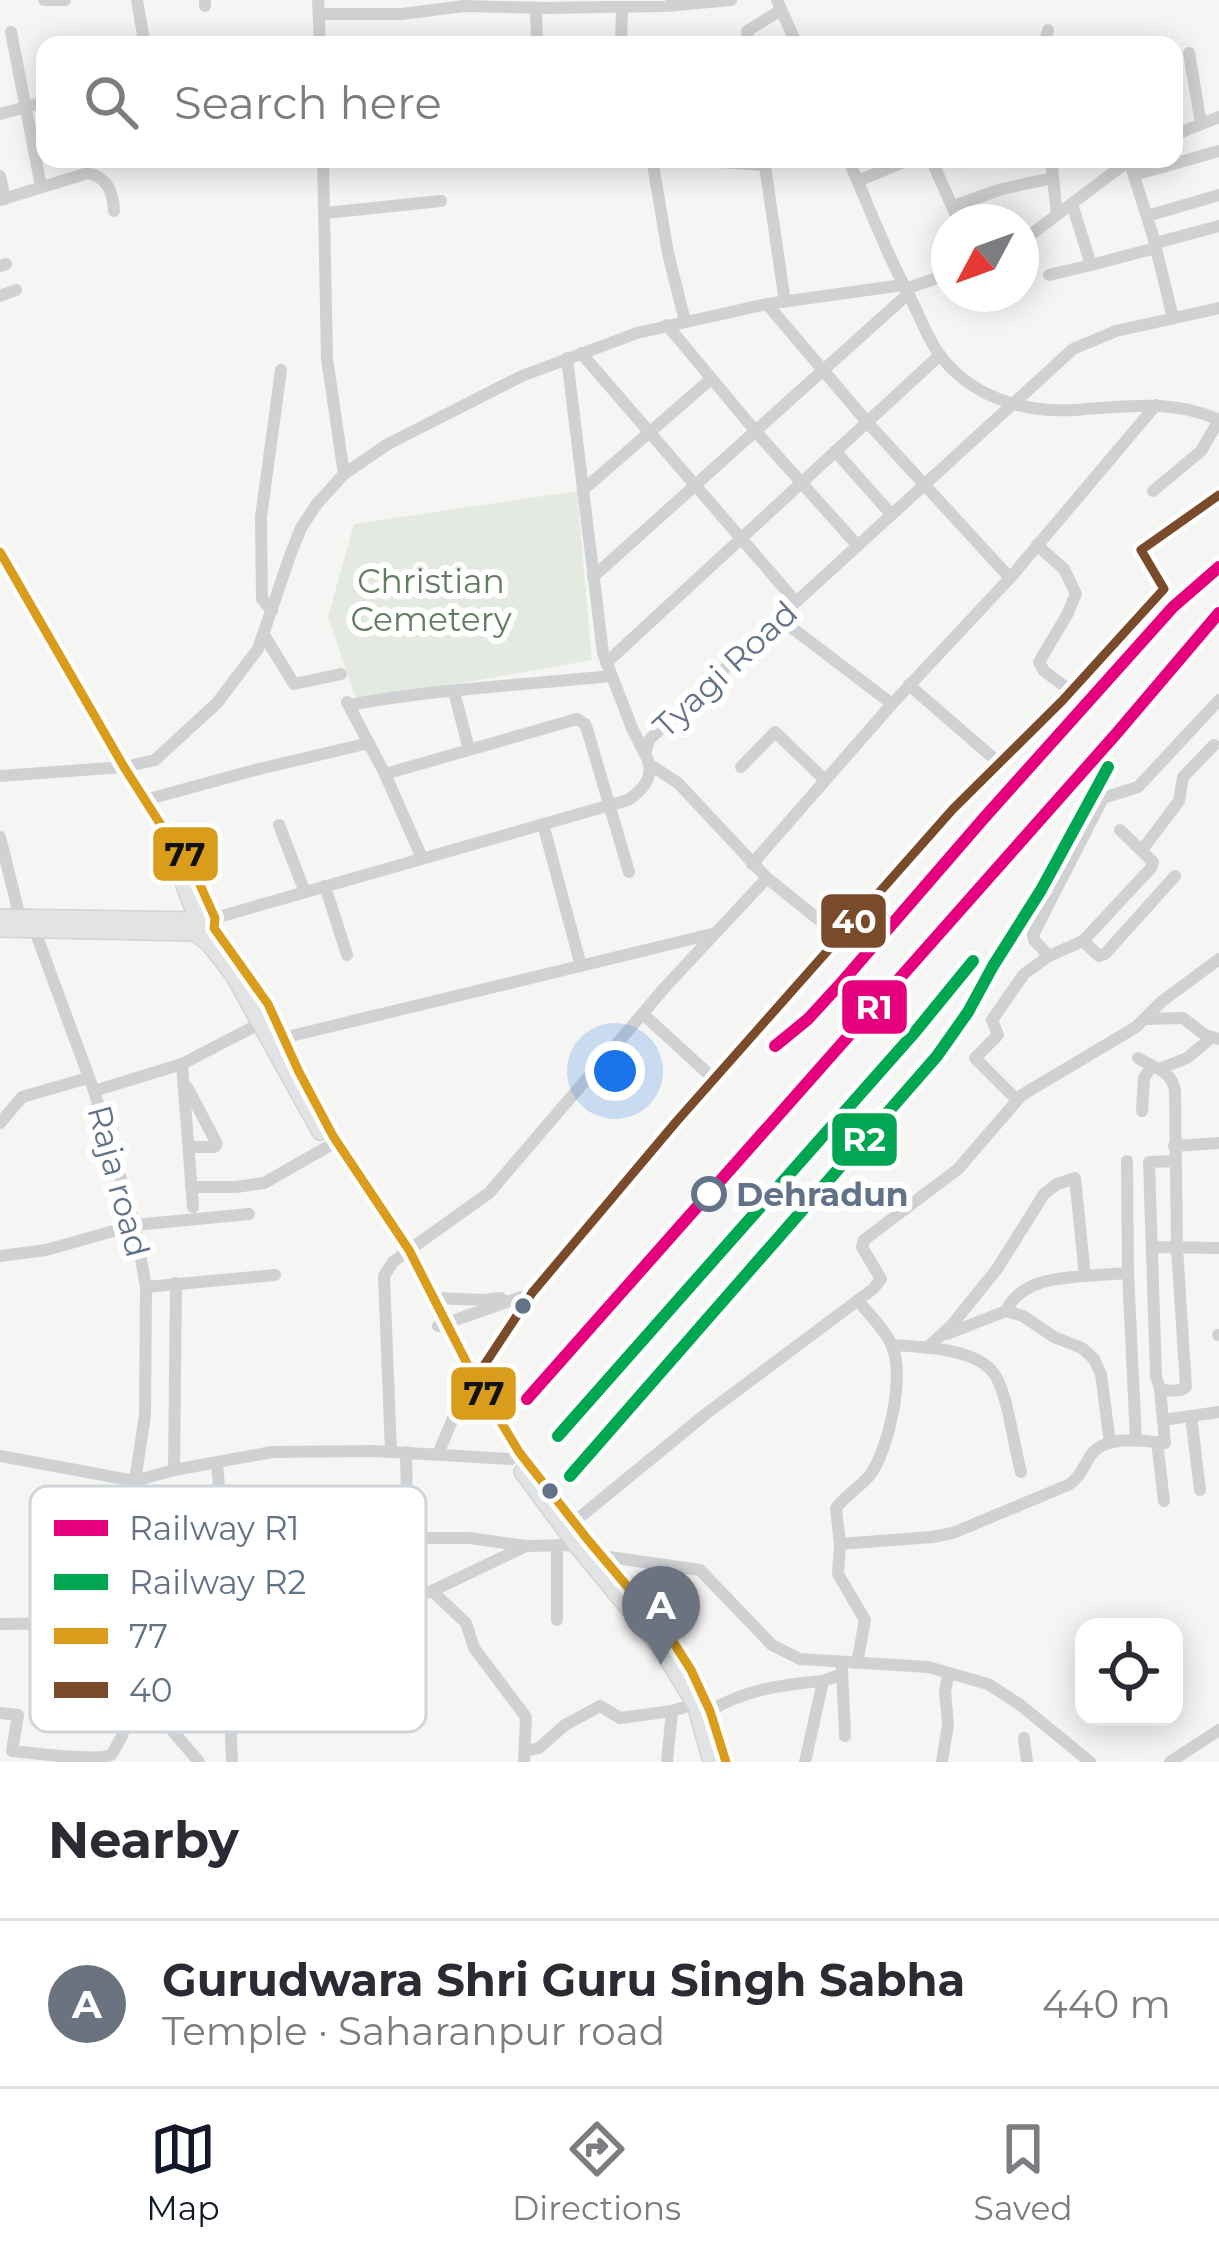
<!DOCTYPE html>
<html lang="en">
<head>
<meta charset="utf-8">
<style>
  body { margin:0; font-family:Montserrat,sans-serif; background:#f7f7f7; color:#2b2b33 }
  .controls { position:absolute; right:36px; bottom:36px; display:grid; overflow:hidden; border-radius:24px; box-shadow:0 6px 30px #0003 }
  .controls button { width:108px; height:108px; display:grid; place-items:center; padding:0; border:0; border-bottom:3px solid #e1e1e2; background:#fff; color:#2b2b33; font:60px sans-serif }
  .compass { position:absolute; left:931px; top:204px; width:108px; height:108px; border-radius:50%; background:#fff; box-shadow:0 6px 30px #0003; rotate:229deg }
  .you { position:absolute; left:615px; top:1071px; width:42px; height:42px; margin:-30px; border:9px solid #fff; border-radius:50%; background:#1a73e8; box-shadow:0 0 0 18px #1a73e833 }
  .badge { display:grid; place-items:center; width:78px; height:78px; border-radius:50%; background:#111827; color:#fff; font-size:39px; font-weight:700 }
  .pin { position:absolute; translate:-50% -99px; filter:drop-shadow(0 3px 6px #0008) }
  .pin::after { content:''; position:absolute; top:63px; width:42px; height:36px; background:inherit; clip-path:polygon(0 0,100% 0,50% 100%) }
  .list { margin:0; padding:0; list-style:none }
  h2 { display:flex; justify-content:space-between; align-items:center; height:156px; margin:0; padding:0 48px; font-size:51px }
  h2 small { font-size:39px; font-weight:400; color:#7c7c81 }
  .list li { display:grid; grid-template-columns:78px 1fr auto; gap:36px; align-items:center; box-sizing:border-box; height:168px; padding:0 48px; border-top:3px solid #e1e1e2 }
  .list b { display:block; font-size:45px; white-space:nowrap }
  .list p { margin:0; font-size:39px; white-space:nowrap; color:#7c7c81 }
  .list em { font-size:39px; font-style:normal; color:#7c7c81 }
  .icon { flex:none; width:66px; height:66px; fill:none; stroke:currentColor; stroke-width:2; stroke-linecap:round; stroke-linejoin:round }
  .map { position:relative; flex:none; width:1219px; height:1762px; overflow:hidden }
  .search { position:absolute; background:#fff; box-shadow:0 6px 30px #0003; left:36px; right:36px; top:36px; height:132px; display:flex; align-items:center; gap:30px; box-sizing:border-box; padding:0 42px; border-radius:24px; color:#7c7c81; font-size:45px }
  .sheet { height:324px; background:#fff }
  nav { display:flex; justify-content:space-around; align-items:center; box-sizing:border-box; height:168px; border-top:3px solid #e1e1e2; background:#fff; font-size:33px; color:#7c7c81 }
  nav a { display:grid; justify-items:center; gap:6px }
  nav .on { color:#111827 }
  .map>svg:first-child { display:block }
</style>
</head>
<body>
<div class="map">
<svg width="1219" height="1762" viewBox="0 0 1219 1762">
  <rect width="100%" height="100%" fill="#f5f6f3"/>
  <polygon fill="#e4e9e1" points="577,491 592,660 357,702 328,617 354,524"/>
  <g fill="none" stroke-linecap="round" stroke-linejoin="round">
    <g stroke="#d1d3d4" stroke-width="18">
      <g id="major">
        <polyline points="0,552 124,767 159,822 187,856 215,918 214,928 268,1004 299,1072 333,1136 409,1250 475,1379 519,1452 588,1540 670,1637 691,1670 710,1711 726,1762"/>
        <polyline points="174,840 173,856 197,920"/>
        <polyline points="0,917 197,920 214,928"/>
        <polyline points="0,929 195,933"/>
        <polyline points="195,933 209,944 233,975 320,1132"/>
        <polyline points="522,1472 576,1545 659,1646 695,1704 711,1762"/>
      </g>
    </g>
    <g stroke="#d0d1d3" stroke-width="12">
      <polyline points="44,0 65,0"/>
      <polyline points="137,0 144,41"/>
      <polyline points="205,0 205,6"/>
      <polyline points="318,0 320,45"/>
      <polyline points="777,0 797,45"/>
      <polyline points="319,14 402,14 464,6 545,8 666,6 731,0"/>
      <polyline points="11,32 41,186"/>
      <polyline points="511,45 537,42 536,8"/>
      <polyline points="621,45 622,7"/>
      <polyline points="749,45 747,31 781,10"/>
      <polyline points="1044,45 1048,30"/>
      <polyline points="1189,53 1201,124"/>
      <polyline points="0,114 45,102"/>
      <polyline points="1174,135 1219,117"/>
      <polyline points="323,159 327,359 344,474"/>
      <polyline points="652,159 668,253 685,321"/>
      <polyline points="674,159 766,165"/>
      <polyline points="764,159 785,302"/>
      <path d="M848 159C868 204 885 251 908 293 918 312 925 333 937 351 968 396 1022 413 1074 410 1121 407 1174 398 1219 420"/>
      <polyline points="931,159 959,222"/>
      <polyline points="1051,159 1057,215"/>
      <polyline points="1129,160 1153,236 1173,318"/>
      <polyline points="1134,175 1219,151"/>
      <polyline points="0,176 5,199"/>
      <polyline points="858,181 911,159"/>
      <path d="M0 200 88 173C108 178 113 192 114 211"/>
      <polyline points="1072,204 1091,265 1156,248"/>
      <polyline points="953,206 1002,189 1053,178"/>
      <polyline points="325,213 441,201"/>
      <polyline points="1147,216 1219,195"/>
      <polyline points="1021,242 1131,159"/>
      <polyline points="1155,243 1219,226"/>
      <polyline points="0,266 6,264"/>
      <polyline points="1049,275 1091,265"/>
      <polyline points="905,289 949,274"/>
      <polyline points="0,296 16,290"/>
      <polyline points="767,304 867,422 1010,578"/>
      <polyline points="667,325 757,433 857,545"/>
      <polyline points="581,353 796,602"/>
      <polyline points="567,358 603,653 632,728 645,754"/>
      <polyline points="835,451 891,514"/>
      <polyline points="583,490 711,379"/>
      <polyline points="1153,491 1201,451 1219,420"/>
      <polyline points="1037,545 1064,569 1076,594 1067,615 1039,662 1044,671 1071,691"/>
      <polyline points="593,577 908,294"/>
      <polyline points="272,611 262,599 261,517 281,370"/>
      <polyline points="779,618 892,704"/>
      <polyline points="264,635 294,684 341,674"/>
      <polyline points="606,663 940,355"/>
      <polyline points="909,685 999,763"/>
      <polyline points="454,692 469,749"/>
      <polyline points="347,702 385,774 422,858"/>
      <path d="M349 705C435 689 524 685 611 676"/>
      <polyline points="652,766 678,783 767,878 839,936"/>
      <polyline points="741,767 775,732 825,780"/>
      <polyline points="385,774 577,719 585,724 587,729 629,872"/>
      <polyline points="0,776 124,767 155,760 217,703 258,649 291,553 301,528 316,505 344,474 388,444 522,376 637,333 767,304 903,285"/>
      <polyline points="145,800 259,769 369,743"/>
      <polyline points="543,824 581,966"/>
      <polyline points="279,825 305,892"/>
      <polyline points="0,837 20,918"/>
      <polyline points="1142,850 1179,801 1183,777 1214,745"/>
      <polyline points="752,864 892,704 1010,578 1156,405"/>
      <polyline points="325,886 347,955"/>
      <path d="M215 918 628 800C646 788 656 774 645 754L649 740 796 602 1073 349 1116 331 1219 308"/>
      <polyline points="35,931 94,1091 135,1225 146,1287 145,1415 135,1481 162,1582"/>
      <polyline points="1083,941 1099,956 1105,954 1175,876"/>
      <polyline points="1049,956 1083,941 1151,868 1153,862 1120,830"/>
      <polyline points="643,1014 714,1079"/>
      <polyline points="1145,1019 1183,1018 1205,1035 1219,1039"/>
      <polyline points="283,1038 712,934"/>
      <path d="M1138 1058C1154 1068 1171 1070 1175 1090L1177 1248 1186 1387C1181 1392 1167 1391 1160 1389L1156 1376 1149 1162 1175 1161"/>
      <polyline points="182,1064 193,1207"/>
      <polyline points="1159,1069 1187,1058 1211,1038"/>
      <polyline points="187,1087 217,1144 215,1147 189,1147"/>
      <polyline points="94,1091 182,1064 261,1023"/>
      <polyline points="1017,1100 975,1058 998,1035 992,1020 1024,974 1049,956 1034,940 1033,935 1103,798 1138,787 1219,700"/>
      <polyline points="1142,1111 1144,1078 1151,1067"/>
      <polyline points="0,1123 22,1097 88,1078"/>
      <polyline points="1174,1146 1219,1143"/>
      <polyline points="1127,1161 1128,1273 1136,1440"/>
      <polyline points="191,1187 236,1187 264,1183 329,1146"/>
      <polyline points="1152,1247 1219,1248"/>
      <polyline points="409,1250 489,1193 667,985 767,878"/>
      <polyline points="0,1256 46,1250 135,1225 249,1214"/>
      <polyline points="1085,1276 1128,1273"/>
      <polyline points="146,1287 275,1275"/>
      <polyline points="436,1298 484,1300 501,1298"/>
      <polyline points="438,1326 530,1294"/>
      <polyline points="947,1334 1006,1311 1023,1316 1054,1337 1082,1348 1094,1359 1101,1374 1110,1443"/>
      <polyline points="1218,1335 1219,1335"/>
      <path d="M892 1345C920 1347 972 1348 992 1371 1007 1387 1014 1448 1021 1472"/>
      <path d="M927 1348 951 1326 997 1269 1044 1194 1057 1184 1075 1178 1085 1276C1056 1278 1020 1281 1006 1311"/>
      <polyline points="475,1379 532,1293 676,1122 953,809 1062,701 1164,589 1141,550 1219,495"/>
      <polyline points="1191,1416 1200,1490"/>
      <polyline points="1163,1420 1219,1412"/>
      <polyline points="1157,1442 1164,1501"/>
      <polyline points="391,1452 384,1276 393,1262 401,1256"/>
      <polyline points="406,1452 409,1601"/>
      <polyline points="438,1454 467,1385"/>
      <polyline points="0,1456 135,1481 174,1470 272,1452 374,1451 511,1459"/>
      <polyline points="217,1464 222,1518 232,1762"/>
      <polyline points="174,1470 176,1283"/>
      <polyline points="165,1510 222,1518 408,1533"/>
      <polyline points="574,1522 707,1413 873,1289 881,1279 862,1247 864,1240 958,1169 1022,1095 1136,1027 1161,1002 1219,959"/>
      <polyline points="408,1538 469,1538 526,1546"/>
      <path d="M840 1544 932 1537 953 1533 1068 1485C1080 1478 1083 1467 1091 1455 1106 1434 1142 1441 1165 1443L1160 1389"/>
      <polyline points="602,1556 700,1570 772,1645 800,1659 928,1667 988,1684 1019,1704 1090,1762"/>
      <polyline points="162,1582 223,1595"/>
      <polyline points="557,1620 557,1545"/>
      <polyline points="81,1623 199,1762"/>
      <polyline points="0,1624 81,1623 162,1582"/>
      <polyline points="225,1625 287,1621 353,1622 432,1591"/>
      <path d="M857 1663 865 1620 838 1574 840 1544 836 1508C845 1496 860 1487 870 1475 889 1449 905 1376 892 1346 886 1330 868 1314 858 1300"/>
      <polyline points="842,1669 845,1736"/>
      <path d="M710 1711C743 1690 785 1684 823 1681"/>
      <path d="M0 1713 18 1715 12 1751C33 1753 96 1762 111 1755 112 1755 120 1739 121 1738 131 1715 119 1716 142 1696"/>
      <polyline points="1024,1738 1027,1762"/>
      <polyline points="525,1751 539,1748 565,1725 600,1706 620,1718 672,1711"/>
      <polyline points="524,1762 526,1717 474,1648 466,1623 432,1591 526,1546 576,1545"/>
      <polyline points="667,1762 672,1711 695,1704"/>
      <polyline points="805,1762 823,1681 842,1674"/>
      <polyline points="942,1762 948,1724 945,1691 949,1673"/>
      <polyline points="1170,1762 1219,1730"/>
    </g>
    <use href="#major" stroke="#e2e3e4" stroke-width="15"/>
    <g stroke="#fff" stroke-width="18">
      <polyline id="bus-1" points="0,552 124,767 159,822 187,856 215,918 214,928 268,1004 299,1072 333,1136 409,1250 475,1379 519,1452 588,1540 670,1637 691,1670 710,1711 726,1762"/>
    </g>
    <g stroke="#fff" stroke-width="18">
      <polyline id="bus-2" points="475,1379 532,1293 676,1122 953,809 1062,701 1164,589 1141,550 1219,495"/>
    </g>
    <use href="#bus-1" stroke="#d99c1b" stroke-width="9"/>
    <use href="#bus-2" stroke="#7a4b2a" stroke-width="9"/>
    <g stroke="#fff" stroke-width="21">
      <g id="rail-1">
        <polyline points="775,1046 808,1019 842,982 984,818 1173,607 1219,567"/>
        <polyline points="527,1399 1116,734 1219,613"/>
      </g>
    </g>
    <g stroke="#fff" stroke-width="21">
      <g id="rail-2">
        <polyline points="558,1436 915,1032 973,961"/>
        <polyline points="570,1476 937,1056 968,1012 993,966 1041,890 1108,767"/>
      </g>
    </g>
    <use href="#rail-1" stroke="#e5007d" stroke-width="12"/>
    <use href="#rail-2" stroke="#00a651" stroke-width="12"/>
  </g>
  <circle fill="#fff" stroke="#627287" stroke-width="6" cx="709" cy="1194" r="15"/>
  <g fill="#627287" stroke="#fff" stroke-width="4.5">
    <circle cx="523" cy="1306" r="10"/>
    <circle cx="550" cy="1491" r="10"/>
  </g>
  <g text-anchor="middle" stroke-width="12" stroke-linejoin="round" paint-order="stroke">
    <g font-size="33" fill="#647d62" stroke="#fff">
      <text x="431" y="593">Christian<tspan x="431" dy="38">Cemetery</tspan></text>
    </g>
    <g font-size="33" fill="#627287" stroke="#fff">
      <text transform="translate(725 669) rotate(-43)" y="12">Tyagi Road</text>
      <text transform="translate(119 1181) rotate(75)" y="12">Raja road</text>
    </g>
    <g font-size="33" font-weight="bold" fill="#627287" stroke="#fff" text-anchor="start">
      <text x="736" y="1206">Dehradun</text>
    </g>
  </g>
  <rect x="30" y="1486" width="396" height="246" rx="18" fill="#fff" stroke="#d0d5db" stroke-width="3"/>
  <rect x="54" y="1520" width="54" height="16" fill="#e5007d"/>
  <rect x="54" y="1574" width="54" height="16" fill="#00a651"/>
  <rect x="54" y="1628" width="54" height="16" fill="#d99c1b"/>
  <rect x="54" y="1682" width="54" height="16" fill="#7a4b2a"/>
  <g font-size="33" fill="#627287">
    <text x="129" y="1540">Railway R1</text>
    <text x="129" y="1594">Railway R2</text>
    <text x="129" y="1648">77</text>
    <text x="129" y="1702">40</text>
  </g>
  <g stroke="#fff" stroke-width="4.5">
    <rect x="151" y="825" width="69" height="58" rx="12" fill="#d99c1b"/>
    <rect x="819" y="892" width="69" height="58" rx="12" fill="#7a4b2a"/>
    <rect x="840" y="978" width="69" height="58" rx="12" fill="#e5007d"/>
    <rect x="830" y="1111" width="69" height="57" rx="12" fill="#00a651"/>
    <rect x="449" y="1365" width="69" height="57" rx="12" fill="#d99c1b"/>
  </g>
  <g font-size="33" text-anchor="middle" font-weight="bold" fill="#fff">
    <text x="854" y="933">40</text>
    <text x="874" y="1019">R1</text>
    <text x="864" y="1151">R2</text>
  </g>
  <g font-size="33" text-anchor="middle" font-weight="bold" fill="#111">
    <text x="185" y="866">77</text>
    <text x="484" y="1405">77</text>
  </g>
</svg>
<div class="controls">
<button><svg class="icon" aria-label="locate" viewBox="0 0 24 24"><circle cx="12" cy="12" r="6"/><path d="M12 2v4M12 18v4M2 12h4M18 12h4"/></svg></button>
</div>
<svg class="compass" viewBox="-18 -18 36 36"><path d="M0-13l5 13h-10z" fill="#e53935"/><path d="M0 13l5-13h-10z" fill="#7c7c81"/></svg>
<div class="you"></div>
<div class="pin badge" style="left:661px;top:1665px;background:#6b7280">A</div>
<div class="search"><svg class="icon" aria-label="search" viewBox="0 0 24 24"><circle cx="10" cy="10" r="6"/><path d="M15 15l6 6"/></svg>Search here</div>
</div>
<section class="sheet">
<h2>Nearby<small></small></h2>
<ul class="list">
<li><span class="badge" style="background:#6b7280">A</span><div><b>Gurudwara Shri Guru Singh Sabha</b><p>Temple · Saharanpur road</p></div><em>440 m</em></li>
</ul>
</section>
<nav>
<a class="on"><svg class="icon" aria-label="map" viewBox="0 0 24 24"><path d="M3 6l6-2 6 2 6-2v14l-6 2-6-2-6 2zM9 4v14M15 6v14"/></svg>Map</a>
<a><svg class="icon" aria-label="directions" viewBox="0 0 24 24"><path d="M12 3l9 9-9 9-9-9zM9 14v-3h6M13 9l2 2-2 2"/></svg>Directions</a>
<a><svg class="icon" aria-label="saved" viewBox="0 0 24 24"><path d="M7 4h10v16l-5-4-5 4z"/></svg>Saved</a>
</nav>
</body>
</html>
